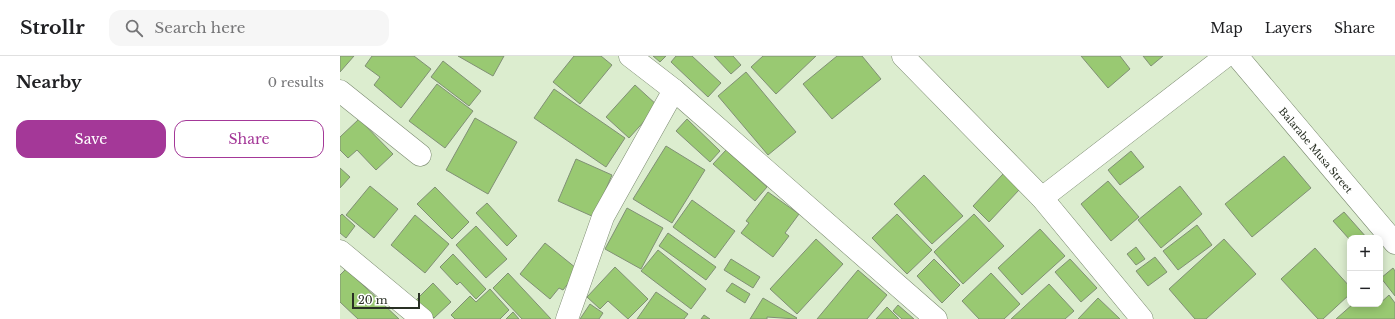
<!DOCTYPE html>
<html lang="en">
<head>
<meta charset="utf-8">
<style>
  body { margin:0; font-family:"Libre Baskerville",serif; background:#f6f6f6; color:#202124 }
  .controls { position:absolute; right:12px; bottom:12px; display:grid; overflow:hidden; border-radius:8px; box-shadow:0 2px 10px #0003 }
  .controls button { width:36px; height:36px; display:grid; place-items:center; padding:0; border:0; border-bottom:1px solid #e0e0e0; background:#fff; color:#202124; font:20px sans-serif }
  .scale { position:absolute; left:12px; bottom:10px; width:68px; box-sizing:border-box; padding-left:4px; border:2px solid #293024; border-top:0; font-size:11px; line-height:14px; white-space:nowrap; color:#293024; -webkit-text-stroke:3px #fff; paint-order:stroke }
  .list { margin:0; padding:0; list-style:none }
  h2 { display:flex; justify-content:space-between; align-items:center; height:52px; margin:0; padding:0 16px; font-size:17px }
  h2 small { font-size:13px; font-weight:400; color:#757577 }
  .actions { display:flex; gap:8px; padding:12px 16px }
  .actions a { flex:1; padding:9px 0; border:1px solid #a43898; border-radius:12px; text-align:center; font-size:14px; color:#a43898 }
  .actions .main { background:#a43898; color:#fff }
  .icon { flex:none; width:22px; height:22px; fill:none; stroke:currentColor; stroke-width:2; stroke-linecap:round; stroke-linejoin:round }
  .map { position:relative; flex:none; width:1055px; height:263px; overflow:hidden }
  header { display:flex; align-items:center; gap:24px; box-sizing:border-box; height:56px; padding:0 20px; background:#fff; border-bottom:1px solid #e0e0e0 }
  header strong { font-size:19px }
  nav { display:flex; gap:22px; margin-inline-start:auto; font-size:14px }
  .search { width:280px; height:36px; background:#f6f6f6; display:flex; align-items:center; gap:10px; box-sizing:border-box; padding:0 14px; border-radius:12px; color:#757577; font-size:15px }
  main { display:flex }
  aside { flex:1; background:#fff }
  .map>svg:first-child { display:block }
</style>
</head>
<body>
<header>
<strong>Strollr</strong>
<div class="search"><svg class="icon" aria-label="search" viewBox="0 0 24 24"><circle cx="10" cy="10" r="6"/><path d="M15 15l6 6"/></svg>Search here</div>
<nav><a>Map</a><a>Layers</a><a>Share</a></nav>
</header>
<main>
<aside>
<h2>Nearby<small>0 results</small></h2>
<ul class="list">
</ul>
<div class="actions"><a class="main">Save</a><a>Share</a></div>
</aside>
<div class="map">
<svg width="1055" height="263" viewBox="0 0 1055 263">
  <rect width="100%" height="100%" fill="#dcedcf"/>
  <g fill="#99c972" stroke="#809075">
    <polygon points="0,0 14,0 0,16"/>
    <polygon points="32,0 74,0 91,13 61,52 34,29 40,21 25,10"/>
    <polygon points="118,0 164,0 153,20"/>
    <polygon points="234,0 261,0 272,9 240,48 213,26"/>
    <polygon points="313,0 326,0 320,6"/>
    <polygon points="336,0 352,0 381,27 368,41 331,6"/>
    <polygon points="374,0 393,0 401,9 391,18"/>
    <polygon points="423,0 476,0 436,38 411,11"/>
    <polygon points="497,0 522,0 541,23 492,63 463,28"/>
    <polygon points="741,0 780,0 790,13 768,32"/>
    <polygon points="803,0 823,0 811,10"/>
    <polygon points="103,5 141,35 129,50 91,21"/>
    <polygon points="406,16 456,76 428,99 378,40"/>
    <polygon points="97,28 133,55 105,92 69,65"/>
    <polygon points="295,29 318,50 289,82 266,61"/>
    <polygon points="214,33 285,82 266,111 194,62"/>
    <polygon points="135,62 177,86 148,138 106,114"/>
    <polygon points="19,63 53,98 36,114 17,94 8,102 0,94 0,81"/>
    <polygon points="347,63 380,95 370,106 336,75"/>
    <polygon points="326,90 365,114 332,167 293,143"/>
    <polygon points="386,94 427,131 415,145 373,108"/>
    <polygon points="791,95 804,111 780,129 768,114"/>
    <polygon points="944,100 971,132 912,181 885,148"/>
    <polygon points="236,103 272,119 254,161 218,145"/>
    <polygon points="0,112 10,121 0,132"/>
    <polygon points="663,118 679,134 649,166 633,150"/>
    <polygon points="584,119 623,160 592,188 554,148"/>
    <polygon points="768,125 799,161 771,185 741,148"/>
    <polygon points="30,130 58,153 34,182 6,159"/>
    <polygon points="840,130 862,158 821,192 798,164"/>
    <polygon points="95,131 129,166 112,183 77,148"/>
    <polygon points="428,136 459,158 445,177 449,180 433,201 401,177 409,167 406,165"/>
    <polygon points="352,144 395,175 375,202 333,171"/>
    <polygon points="147,147 177,180 167,190 136,157"/>
    <polygon points="287,152 323,172 301,213 265,193"/>
    <polygon points="1004,156 1027,182 1010,182 1010,184 993,165"/>
    <polygon points="2,158 15,170 6,182 0,177 0,160"/>
    <polygon points="557,158 592,194 567,218 532,182"/>
    <polygon points="634,158 664,190 623,228 594,196"/>
    <polygon points="75,159 109,188 85,217 51,189"/>
    <polygon points="857,169 872,189 838,214 823,195"/>
    <polygon points="136,170 167,203 146,222 116,189"/>
    <polygon points="700,173 725,200 682,239 658,212"/>
    <polygon points="328,177 376,211 366,224 319,190"/>
    <polygon points="476,183 503,208 457,258 430,233"/>
    <polygon points="884,183 916,218 866,263 855,263 829,233"/>
    <polygon points="205,187 236,212 231,218 234,220 223,234 219,232 210,243 180,218"/>
    <polygon points="796,191 805,203 796,209 787,198"/>
    <polygon points="975,192 1010,231 1010,238 983,263 978,263 941,223"/>
    <polygon points="318,194 366,233 351,253 301,215"/>
    <polygon points="113,198 146,233 136,243 120,226 117,229 100,211"/>
    <polygon points="815,201 827,216 808,230 796,215"/>
    <polygon points="391,203 420,221 413,232 384,214"/>
    <polygon points="594,203 620,229 602,247 577,220"/>
    <polygon points="730,203 757,232 741,246 715,216"/>
    <polygon points="275,211 308,243 288,263 268,245 260,253 247,241"/>
    <polygon points="1053,212 1055,215 1055,240 1041,222"/>
    <polygon points="6,213 59,263 18,263 0,246 0,219"/>
    <polygon points="518,214 547,239 527,263 477,263"/>
    <polygon points="168,217 211,263 182,263 153,232"/>
    <polygon points="651,217 680,248 664,263 639,263 622,245"/>
    <polygon points="93,227 111,246 94,262 76,244"/>
    <polygon points="392,227 410,238 405,247 386,235"/>
    <polygon points="709,228 734,255 725,263 671,263"/>
    <polygon points="150,233 169,254 160,263 115,263 111,259 130,240 136,246"/>
    <polygon points="316,236 348,258 344,263 297,263"/>
    <polygon points="1049,239 1055,247 1055,263 996,263 1013,248 1033,248 1036,251"/>
    <polygon points="423,242 457,262 456,263 427,261 427,263 410,263"/>
    <polygon points="758,242 780,263 738,263"/>
    <polygon points="250,248 263,257 259,263 240,263"/>
    <polygon points="558,249 574,263 562,263 553,255"/>
    <polygon points="547,251 559,263 536,263"/>
    <polygon points="173,256 179,263 166,263"/>
    <polygon points="364,259 370,263 361,263"/>
  </g>
  <g fill="none" stroke-linecap="round" stroke-linejoin="round">
    <g stroke="#7a896f" stroke-width="23">
      <g id="minor">
        <polyline points="290,0 334,34 596,263"/>
        <polyline points="563,0 702,142 802,263"/>
        <polyline points="897,0 1055,187"/>
        <polyline points="0,35 80,99"/>
        <polyline points="702,142 886,0"/>
        <polyline points="0,195 82,263"/>
        <polyline points="227,263 263,161 334,34"/>
      </g>
    </g>
    <use href="#minor" stroke="#fff" stroke-width="22"/>
  </g>
  <g text-anchor="middle" stroke-width="4" stroke-linejoin="round" paint-order="stroke">
    <g font-size="10" fill="#293024" stroke="#fff">
      <text transform="translate(976 94) rotate(50)" y="4">Balarabe Musa Street</text>
    </g>
  </g>
</svg>
<div class="controls">
<button>+</button>
<button>−</button>
</div>
<div class="scale">20 m</div>
</div>
</main>
</body>
</html>
